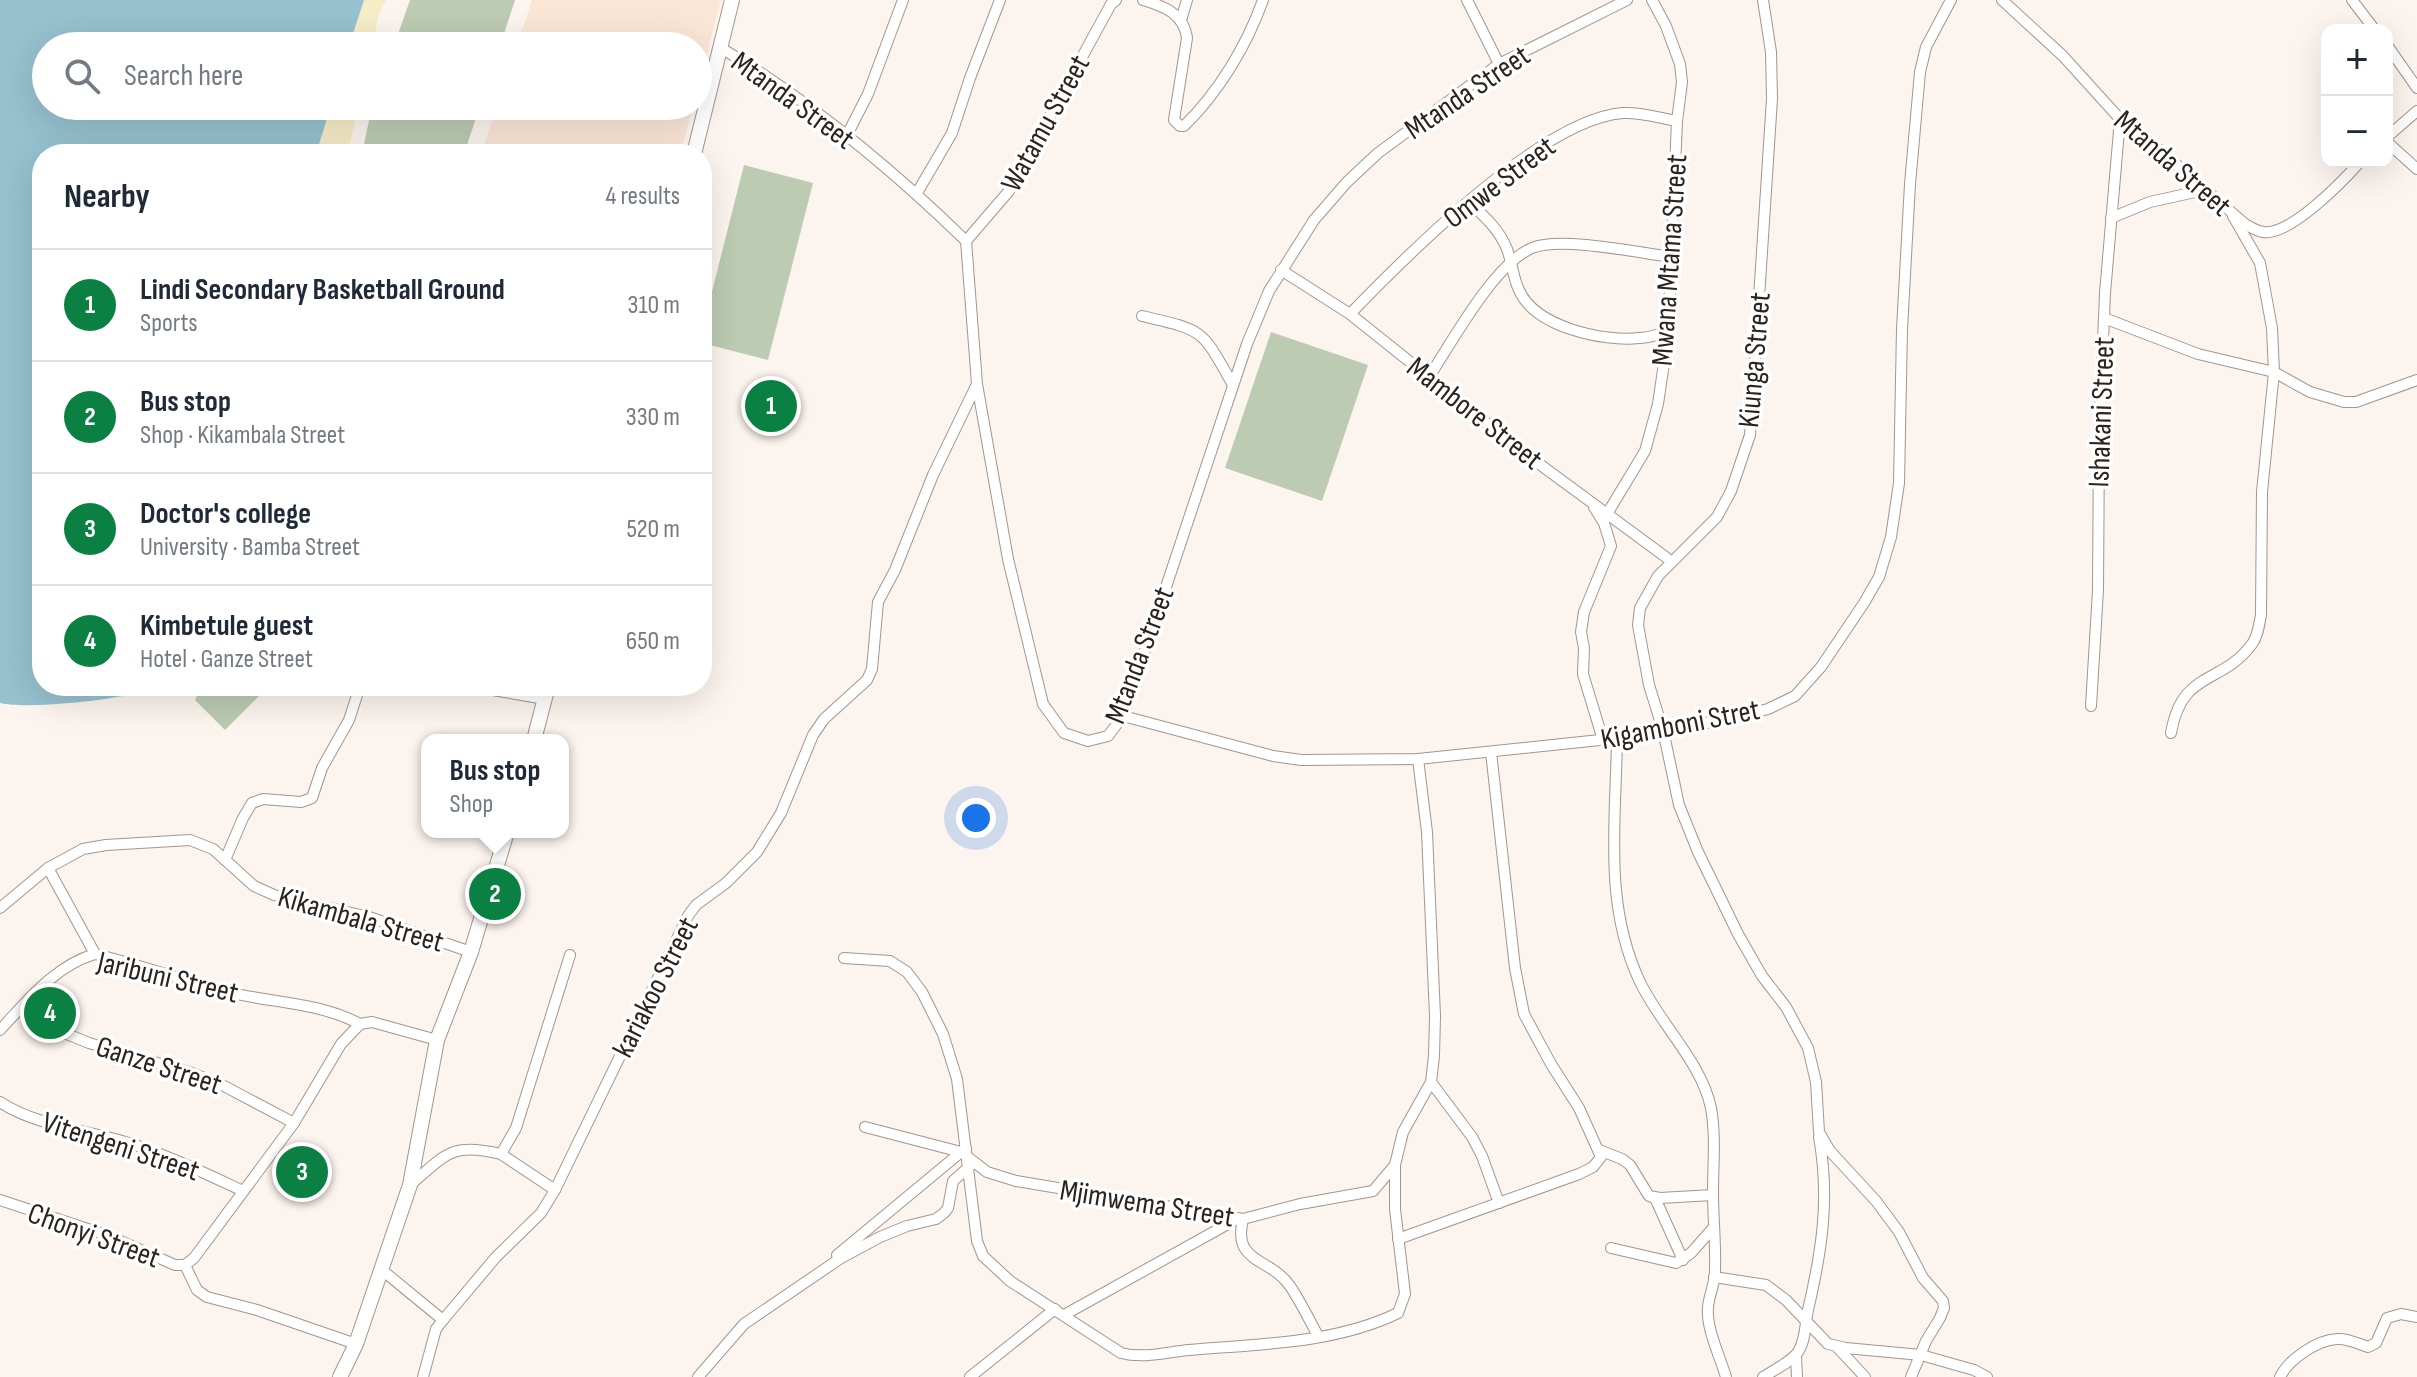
<!DOCTYPE html>
<html lang="en">
<head>
<meta charset="utf-8">
<style>
  body { margin:0; font-family:"Sofia Sans Condensed",sans-serif; background:#f6f6f7; color:#1f2937 }
  .controls { position:absolute; right:24px; top:24px; display:grid; overflow:hidden; border-radius:16px; box-shadow:0 8px 32px #0002 }
  .controls button { width:72px; height:72px; display:grid; place-items:center; padding:0; border:0; border-bottom:2px solid #e0e1e3; background:#fff; color:#1f2937; font:40px sans-serif }
  .you { position:absolute; left:976px; top:818px; width:28px; height:28px; margin:-20px; border:6px solid #fff; border-radius:50%; background:#1a73e8; box-shadow:0 0 0 12px #1a73e833 }
  .badge { display:grid; place-items:center; width:52px; height:52px; border-radius:50%; background:#0b8043; color:#fff; font-size:26px; font-weight:700 }
  .pin { position:absolute; translate:-50% -50%; border:4px solid #fff; box-shadow:0 2px 8px #0006 }
  .popup { position:absolute; left:421px; top:734px; width:148px; height:104px; box-sizing:border-box; display:grid; place-content:center; border-radius:16px; background:#fff; filter:drop-shadow(0 2px 6px #0005); font-size:26px; white-space:nowrap; color:#747a83 }
  .popup b { font-size:30px; color:#1f2937 }
  .popup::after { content:''; position:absolute; left:50%; top:100%; margin-left:-16px; border:16px solid transparent; border-top-color:#fff }
  .list { margin:0; padding:0; list-style:none }
  h2 { display:flex; justify-content:space-between; align-items:center; height:104px; margin:0; padding:0 32px; font-size:34px }
  h2 small { font-size:26px; font-weight:400; color:#747a83 }
  .list li { display:grid; grid-template-columns:52px 1fr auto; gap:24px; align-items:center; box-sizing:border-box; height:112px; padding:0 32px; border-top:2px solid #e0e1e3 }
  .list b { display:block; font-size:30px; white-space:nowrap }
  .list p { margin:0; font-size:26px; white-space:nowrap; color:#747a83 }
  .list em { font-size:26px; font-style:normal; color:#747a83 }
  .icon { flex:none; width:44px; height:44px; fill:none; stroke:currentColor; stroke-width:2; stroke-linecap:round; stroke-linejoin:round }
  .map { position:relative; flex:none; width:2417px; height:1377px; overflow:hidden }
  .search { position:absolute; background:#fff; box-shadow:0 8px 32px #0002; left:32px; top:32px; width:680px; height:88px; display:flex; align-items:center; gap:20px; box-sizing:border-box; padding:0 28px; border-radius:44px; color:#747a83; font-size:30px }
  .panel { position:absolute; background:#fff; box-shadow:0 8px 32px #0002; left:32px; top:144px; width:680px; height:552px; border-radius:32px }
  .map>svg:first-child { display:block }
</style>
</head>
<body>
<div class="map">
<svg width="2417" height="1377" viewBox="0 0 2417 1377">
  <rect width="100%" height="100%" fill="#fcf4ee"/>
  <g fill="#fbe6d6">
    <polygon points="532,0 721,0 698,87 698,46 517,46"/>
    <polygon points="497,106 693,106 680,154 481,154"/>
  </g>
  <g fill="#bccbb2">
    <polygon points="410,0 515,0 500,46 394,46"/>
    <polygon points="372,106 480,106 464,154 362,154"/>
    <polygon points="744,165 813,183 768,360 702,343 702,331"/>
    <polygon points="1271,332 1368,365 1322,501 1225,468"/>
    <polygon points="762,384 785,386 780,428 757,425"/>
    <polygon points="202,686 269,686 225,730 195,700"/>
  </g>
  <g fill="#f6ecc7">
    <polygon points="364,0 386,0 379,13 372,46 349,46"/>
    <polygon points="331,106 358,106 348,154 316,154"/>
  </g>
  <path fill="#96c1cf" d="M0 0H364L349 46H46V106H331L316 154H42V686H159C133 699 29 710 0 703Z"/>
  <g fill="none" stroke-linecap="round" stroke-linejoin="round">
    <g stroke="#a79586" stroke-width="12">
      <g id="minor">
        <path d="M1143 0C1164 6 1184 14 1187 38L1174 120 1180 126H1184C1219 92 1247 45 1263 0"/>
        <polyline points="1467,0 1499,64"/>
        <polyline points="1763,0 1771,52 1772,99 1750,435 1731,491 1717,517 1658,576 1640,608 1638,625 1649,685 1663,730 1679,805 1698,852 1738,934 1762,976 1786,1007 1808,1048 1816,1082 1819,1132 1830,1151 1876,1201 1899,1232 1923,1278 1943,1301 1944,1308 1940,1318 1926,1341 1911,1377"/>
        <path d="M2002 0 2063 56 2120 119 2148 140 2245 224C2250 227 2257 231 2263 232 2290 236 2342 182 2360 162"/>
        <polyline points="2352,0 2375,30"/>
        <polyline points="1181,20 1187,0"/>
        <polyline points="2387,45 2417,88"/>
        <path d="M721 48C810 101 891 168 966 241L977 384 1008 559 1043 704 1064 733 1088 741 1108 736 1123 716 1247 344 1269 291 1314 220 1347 182 1378 153 1499 64 1627 0"/>
        <polyline points="846,137 868,94 903,0"/>
        <polyline points="2387,137 2417,111"/>
        <polyline points="2387,142 2417,169"/>
        <polyline points="917,193 952,133 970,78 1000,0"/>
        <path d="M1469 202C1484 216 1499 229 1507 249 1512 262 1513 278 1519 290 1535 327 1603 342 1639 338 1649 338 1659 334 1668 332"/>
        <polyline points="2111,218 2150,202 2204,190"/>
        <polyline points="966,241 1009,191 1111,4 1116,0"/>
        <polyline points="1281,270 1350,314 1519,449 1667,558"/>
        <path d="M1350 314C1406 256 1542 119 1623 113 1641 112 1660 118 1677 121"/>
        <path d="M1142 316C1206 331 1201 329 1233 385"/>
        <polyline points="2104,318 2198,354 2274,372 2310,392 2344,402 2356,402 2417,380"/>
        <path d="M1429 377C1452 342 1494 264 1532 248 1561 236 1639 253 1672 257"/>
        <polyline points="1594,507 1604,523 1611,546 1584,612 1581,632 1584,648 1583,674 1603,740"/>
        <polyline points="1607,514 1645,451 1658,404 1668,336 1677,121 1682,82 1680,64 1666,26 1652,0"/>
        <polyline points="469,686 545,699"/>
        <polyline points="2091,706 2098,590 2099,438 2105,293 2120,119"/>
        <polyline points="1123,716 1273,756 1301,760 1418,759 1638,736 1737,717 1768,709 1795,696 1821,667 1864,603 1879,577 1891,537 1899,483 1902,329 1910,184 1920,72 1926,47 1951,0"/>
        <path d="M2171 733C2182 669 2221 686 2252 644 2258 636 2259 625 2261 615L2262 492 2274 372 2272 328 2260 263 2233 216"/>
        <path d="M1617 738C1616 821 1603 904 1640 982 1660 1024 1702 1063 1711 1108 1716 1136 1713 1164 1713 1193 1713 1219 1716 1245 1715 1271 1715 1284 1709 1295 1708 1307 1706 1329 1720 1356 1726 1377"/>
        <polyline points="225,860 243,818 252,803 263,799 301,802 312,798 322,768 349,720 360,686"/>
        <polyline points="48,868 95,954"/>
        <polyline points="0,908 48,868 83,849 106,845 190,840 213,849 254,886 274,895 369,917 471,952"/>
        <path d="M844 958 890 961 907 972 922 992 943 1034 957 1079 977 1241 983 1256 1010 1281 1121 1353C1144 1359 1167 1352 1189 1350 1258 1344 1334 1344 1398 1313L1405 1294 1395 1209V1165"/>
        <polyline points="27,1003 62,1032 89,1043 192,1073 224,1086 294,1123"/>
        <path d="M0 1030C27 1001 56 965 95 954 140 965 183 980 227 992 273 1003 318 1002 360 1024"/>
        <polyline points="1431,1082 1472,1137 1482,1156 1499,1203"/>
        <path d="M0 1102C39 1128 97 1131 141 1147 176 1159 209 1175 243 1191"/>
        <polyline points="865,1127 961,1152"/>
        <polyline points="1599,1150 1622,1159 1630,1165 1649,1196 1660,1198 1713,1195"/>
        <polyline points="501,1154 555,1190"/>
        <polyline points="969,1158 987,1172 1016,1181 1243,1219 1300,1204 1373,1191 1395,1165 1403,1132 1431,1082 1434,1056 1435,1016 1427,832 1418,759"/>
        <path d="M410 1185C447 1154 450 1142 501 1154L516 1128 570 955"/>
        <polyline points="1655,1198 1683,1260"/>
        <polyline points="0,1200 109,1236 175,1265 185,1265"/>
        <path d="M1243 1219C1232 1264 1270 1257 1290 1286 1300 1301 1309 1319 1318 1336"/>
        <polyline points="1398,1239 1579,1174 1593,1167 1601,1157 1579,1108 1551,1064 1524,1014 1515,968 1491,752"/>
        <polyline points="1611,1248 1676,1263 1691,1253 1714,1227"/>
        <polyline points="837,1255 966,1148"/>
        <polyline points="185,1265 194,1258 294,1123 341,1044 360,1024 372,1022 437,1040"/>
        <polyline points="185,1265 197,1290 207,1297 257,1310 356,1344"/>
        <polyline points="382,1270 443,1320"/>
        <polyline points="1714,1277 1766,1285 1786,1300 1828,1344 1846,1348 1921,1355 1974,1370 1987,1377"/>
        <polyline points="1064,1315 1237,1219"/>
        <polyline points="1837,1347 1865,1377"/>
        <polyline points="1796,1356 1797,1377"/>
        <polyline points="423,1377 436,1329 443,1320 496,1257 541,1213 555,1190 688,916 696,905 726,883 757,852 781,813 813,735 824,719 867,680 872,669 878,602 895,570 933,475 976,386"/>
        <polyline points="698,1377 744,1324 841,1258 880,1237 907,1226 936,1219 944,1213 948,1208 953,1181 970,1166"/>
        <polyline points="970,1377 1055,1309"/>
        <path d="M1763 1377C1774 1370 1791 1362 1798 1352 1806 1340 1805 1323 1808 1310 1822 1250 1830 1198 1819 1137"/>
        <path d="M2280 1377C2289 1359 2317 1340 2337 1339 2348 1338 2358 1344 2368 1347L2376 1343 2387 1318 2401 1314 2417 1317"/>
      </g>
    </g>
    <g stroke="#a79586" stroke-width="16">
      <g id="highway">
        <polyline points="694,154 732,0"/>
        <polyline points="534,740 548,686"/>
        <polyline points="340,1377 356,1344 410,1185 437,1040 471,952 507,832"/>
      </g>
    </g>
    <use href="#minor" stroke="#fff" stroke-width="10"/>
    <use href="#highway" stroke="#fff" stroke-width="14"/>
  </g>
  <g text-anchor="middle" stroke-width="7" stroke-linejoin="round" paint-order="stroke">
    <g font-size="30" fill="#2a231e" stroke="#fff">
      <text transform="translate(1467 92) rotate(-34)" y="10">Mtanda Street</text>
      <text transform="translate(793 100) rotate(36)" y="10">Mtanda Street</text>
      <text transform="translate(1045 123) rotate(-61)" y="10">Watamu Street</text>
      <text transform="translate(2173 163) rotate(41)" y="10">Mtanda Street</text>
      <text transform="translate(1499 182) rotate(-37)" y="10">Omwe Street</text>
      <text transform="translate(1669 260) rotate(-86)" y="10">Mwana Mtama Street</text>
      <text transform="translate(1754 360) rotate(-85)" y="10">Kiunga Street</text>
      <text transform="translate(2101 412) rotate(-88)" y="10">Ishakani Street</text>
      <text transform="translate(1475 413) rotate(38)" y="10">Mambore Street</text>
      <text transform="translate(1139 655) rotate(-69)" y="10">Mtanda Street</text>
      <text transform="translate(1680 724) rotate(-11)" y="10">Kigamboni Stret</text>
      <text transform="translate(361 919) rotate(16)" y="10">Kikambala Street</text>
      <text transform="translate(168 977) rotate(13)" y="10">Jaribuni Street</text>
      <text transform="translate(655 987) rotate(-63)" y="10">kariakoo Street</text>
      <text transform="translate(159 1065) rotate(18)" y="10">Ganze Street</text>
      <text transform="translate(121 1146) rotate(18)" y="10">Vitengeni Street</text>
      <text transform="translate(1147 1203) rotate(9)" y="10">Mjimwema Street</text>
      <text transform="translate(94 1235) rotate(20)" y="10">Chonyi Street</text>
    </g>
  </g>
</svg>
<div class="controls">
<button>+</button>
<button>−</button>
</div>
<div class="you"></div>
<div class="pin badge" style="left:771px;top:406px">1</div>
<div class="pin badge" style="left:495px;top:894px">2</div>
<div class="popup"><b>Bus stop</b>Shop</div>
<div class="pin badge" style="left:302px;top:1172px">3</div>
<div class="pin badge" style="left:50px;top:1013px">4</div>
<div class="search"><svg class="icon" aria-label="search" viewBox="0 0 24 24"><circle cx="10" cy="10" r="6"/><path d="M15 15l6 6"/></svg>Search here</div>
<section class="panel">
<h2>Nearby<small>4 results</small></h2>
<ul class="list">
<li><span class="badge">1</span><div><b>Lindi Secondary Basketball Ground</b><p>Sports</p></div><em>310 m</em></li>
<li><span class="badge">2</span><div><b>Bus stop</b><p>Shop · Kikambala Street</p></div><em>330 m</em></li>
<li><span class="badge">3</span><div><b>Doctor's college</b><p>University · Bamba Street</p></div><em>520 m</em></li>
<li><span class="badge">4</span><div><b>Kimbetule guest</b><p>Hotel · Ganze Street</p></div><em>650 m</em></li>
</ul>
</section>
</div>
</body>
</html>
